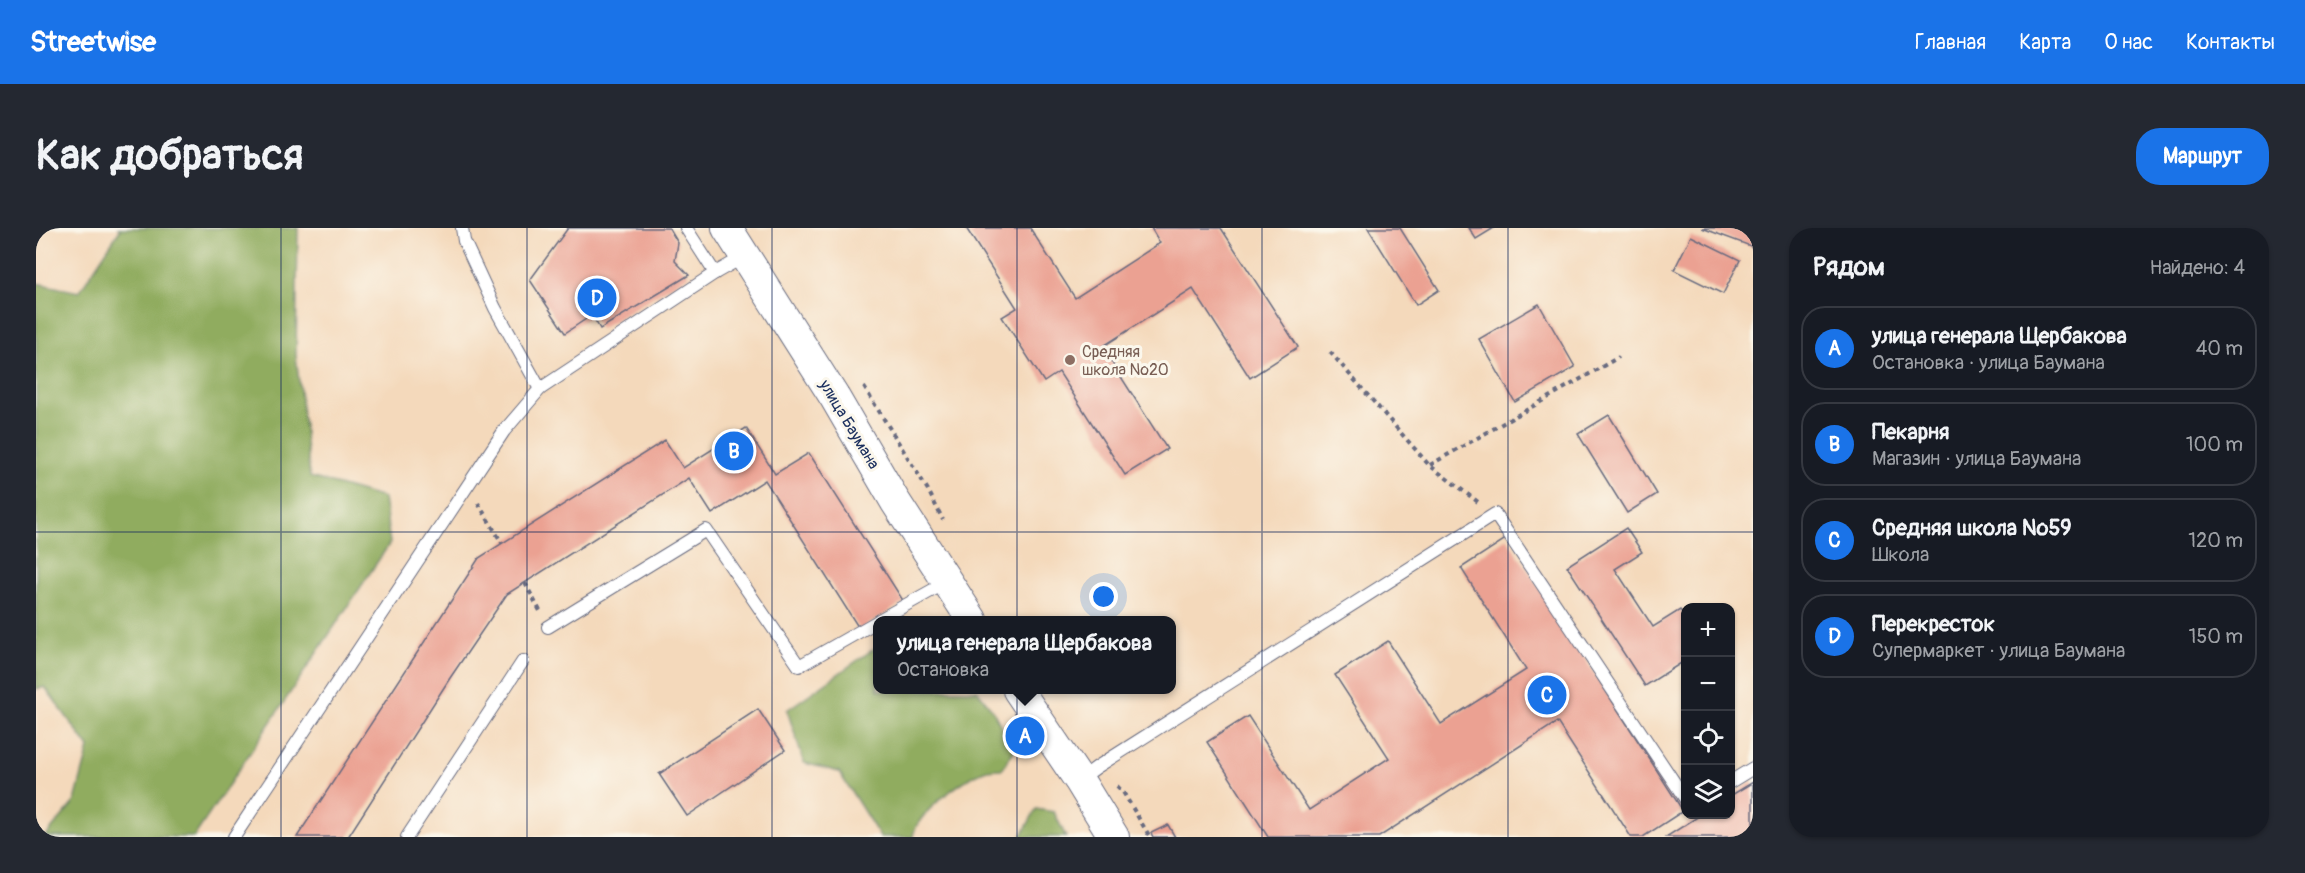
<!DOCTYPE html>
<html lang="ru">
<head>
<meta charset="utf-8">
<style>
  body { margin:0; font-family:Pangolin,sans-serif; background:#242831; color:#f1f3f6 }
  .controls { position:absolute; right:18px; bottom:18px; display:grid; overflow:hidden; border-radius:12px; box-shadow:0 2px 4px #0004 }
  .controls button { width:54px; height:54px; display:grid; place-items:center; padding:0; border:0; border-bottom:2px solid #363941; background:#171b24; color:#f1f3f6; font:30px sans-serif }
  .you { position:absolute; left:1068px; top:369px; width:21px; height:21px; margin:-15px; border:4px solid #fff; border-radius:50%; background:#1a73e8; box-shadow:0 0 0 9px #1a73e833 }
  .badge { display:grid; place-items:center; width:39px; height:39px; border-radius:50%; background:#1a73e8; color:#fff; font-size:20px; font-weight:700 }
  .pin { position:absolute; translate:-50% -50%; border:3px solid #fff; box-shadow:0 2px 6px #0006 }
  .popup { position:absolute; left:837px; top:388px; width:303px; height:78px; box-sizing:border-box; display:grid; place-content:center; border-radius:12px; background:#171b24; filter:drop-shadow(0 2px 4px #0005); font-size:20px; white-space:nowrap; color:#9ea1a6 }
  .popup b { font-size:22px; color:#f1f3f6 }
  .popup::after { content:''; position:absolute; left:50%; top:100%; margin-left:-12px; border:12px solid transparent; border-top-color:#171b24 }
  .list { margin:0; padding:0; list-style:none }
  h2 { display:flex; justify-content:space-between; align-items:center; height:78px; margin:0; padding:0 24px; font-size:26px }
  h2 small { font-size:20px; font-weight:400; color:#9ea1a6 }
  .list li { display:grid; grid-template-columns:39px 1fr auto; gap:18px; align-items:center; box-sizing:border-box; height:84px; margin:0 12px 12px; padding:0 12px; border:2px solid #363941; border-radius:24px }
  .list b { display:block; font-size:22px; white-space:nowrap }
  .list p { margin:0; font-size:20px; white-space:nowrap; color:#9ea1a6 }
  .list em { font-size:20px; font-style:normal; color:#9ea1a6 }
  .icon { flex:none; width:33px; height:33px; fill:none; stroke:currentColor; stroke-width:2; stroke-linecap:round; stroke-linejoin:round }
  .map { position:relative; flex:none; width:1717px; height:609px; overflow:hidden; border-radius:24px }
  header { display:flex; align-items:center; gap:36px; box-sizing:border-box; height:84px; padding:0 30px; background:#1a73e8; color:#fff }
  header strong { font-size:28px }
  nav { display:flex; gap:33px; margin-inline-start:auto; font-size:21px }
  .intro { display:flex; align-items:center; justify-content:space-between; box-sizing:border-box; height:144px; padding:0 36px }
  h1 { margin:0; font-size:42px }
  .button { padding:15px 27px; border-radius:24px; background:#1a73e8; color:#fff; font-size:21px; font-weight:700 }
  main { display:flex; gap:36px; padding:0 36px }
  aside { flex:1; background:#171b24; border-radius:24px; box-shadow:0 2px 4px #0004 }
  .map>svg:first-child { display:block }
</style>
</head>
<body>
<header>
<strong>Streetwise</strong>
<nav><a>Главная</a><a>Карта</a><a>О нас</a><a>Контакты</a></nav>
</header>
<div class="intro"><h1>Как добраться</h1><a class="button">Маршрут</a></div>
<main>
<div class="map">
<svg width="1717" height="609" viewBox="0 0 1717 609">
  <rect width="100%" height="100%" fill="#fbf7ec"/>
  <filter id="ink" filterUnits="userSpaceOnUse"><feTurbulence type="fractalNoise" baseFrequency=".0167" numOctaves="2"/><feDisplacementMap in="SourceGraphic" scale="12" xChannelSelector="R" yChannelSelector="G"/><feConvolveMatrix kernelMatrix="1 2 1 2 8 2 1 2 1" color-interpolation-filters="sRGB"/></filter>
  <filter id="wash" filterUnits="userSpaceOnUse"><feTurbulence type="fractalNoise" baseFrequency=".008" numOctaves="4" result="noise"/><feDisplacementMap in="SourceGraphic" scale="24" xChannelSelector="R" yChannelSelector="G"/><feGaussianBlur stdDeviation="1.35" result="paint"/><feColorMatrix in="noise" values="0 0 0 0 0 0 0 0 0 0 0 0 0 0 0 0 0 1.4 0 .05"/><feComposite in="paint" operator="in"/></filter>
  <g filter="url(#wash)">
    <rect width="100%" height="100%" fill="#f4d9bb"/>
    <g fill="#90ac5e" stroke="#566e5e" stroke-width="1.5">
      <polygon points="82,0 262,0 260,128 274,249 348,270 354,315 158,609 9,609 39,573 53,520 9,459 0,461 0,55 43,64 84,2"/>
      <path d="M842 418V462H941L957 483 978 523 966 541C960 541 953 541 948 543 927 551 879 586 877 609H844L803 544 768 535 751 482Z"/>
      <polygon points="1000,581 1018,584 1030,609 985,609"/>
    </g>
    <g id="blocks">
      <g fill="#eba192">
        <polygon points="532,0 633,0 642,15 639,33 653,47 564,101 556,87 529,105 494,52"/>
        <polygon points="930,0 994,0 1039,70 1124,15 1115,0 1185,0 1262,119 1214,150 1157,61 1066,119 1131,221 1089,247 1023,144 1008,154 966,89 981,80"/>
        <polygon points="1332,0 1364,0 1403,62 1380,77"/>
        <polygon points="1433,0 1458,0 1440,11"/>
        <polygon points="1666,0 1717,0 1717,19"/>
        <polygon points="1655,8 1704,32 1687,66 1638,42"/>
        <polygon points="1503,76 1539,139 1479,174 1443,111"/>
        <polygon points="1573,187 1621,266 1591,285 1542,206"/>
        <polygon points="710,200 739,246 773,225 868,374 824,402 729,252 676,286 653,250 471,366 414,450 312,609 261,609 443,330 629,212 647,240"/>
        <polygon points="1590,300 1606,324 1579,341 1617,399 1644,382 1650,390 1650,432 1609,458 1531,338"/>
        <polygon points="1471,310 1647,583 1607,609 1595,609 1521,494 1343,609 1232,609 1171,514 1212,488 1273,582 1353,530 1299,447 1352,413 1405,496 1490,442 1425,340"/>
        <polygon points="722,481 749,522 651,588 623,546"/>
        <polygon points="1717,554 1717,609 1630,609 1666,586 1694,586 1694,568"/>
        <polygon points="1132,597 1139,609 1117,609 1115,605"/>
      </g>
    </g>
  </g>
  <g filter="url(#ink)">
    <use href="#blocks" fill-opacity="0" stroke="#676a7f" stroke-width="1.5"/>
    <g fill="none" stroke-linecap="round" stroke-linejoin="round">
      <g stroke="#676a7f" stroke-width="14">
        <g id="service">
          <polyline points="426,0 428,13 459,80 504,161"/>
          <polyline points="650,0 679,45"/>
          <polyline points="843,392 911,354"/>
          <polyline points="512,399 670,302 763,438 842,393"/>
          <polyline points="1043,552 1061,539 1459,286 1650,572"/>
          <polyline points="1694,554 1717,540"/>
          <polyline points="198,609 468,203 504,161 679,45 709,28"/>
          <polyline points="371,609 487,433"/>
        </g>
      </g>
      <g stroke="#676a7f" stroke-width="32">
        <g id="tertiary">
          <polyline points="691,0 799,170 859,273 936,392"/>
          <polyline points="982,462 1043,552 1078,609"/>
        </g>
      </g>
      <g stroke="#676a7f" stroke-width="4" stroke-dasharray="4.5 4.5" stroke-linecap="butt">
        <polyline points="1294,124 1393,237 1442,274"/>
        <polyline points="828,159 892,262 907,292"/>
        <polyline points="1394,237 1583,129"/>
        <polyline points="442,275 466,315"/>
        <polyline points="489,355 504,383"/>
        <polyline points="1081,558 1087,564 1114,609"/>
      </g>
      <use href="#service" stroke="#fff" stroke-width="12"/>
      <use href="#tertiary" stroke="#fff" stroke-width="30"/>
    </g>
  </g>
  <path fill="none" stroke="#1b2f5e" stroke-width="1.5" stroke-opacity="0.55" d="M245 0V609M491 0V609M736 0V609M981 0V609M1226 0V609M1472 0V609M0 304H1717"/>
  <circle fill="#8d6e63" stroke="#fbf7ec" stroke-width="2" cx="1034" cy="132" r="6"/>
  <g text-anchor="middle" stroke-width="6" stroke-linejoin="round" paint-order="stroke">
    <g font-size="16" fill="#785e54" stroke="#fbf7ec" text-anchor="start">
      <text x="1046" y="129">Средняя<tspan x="1046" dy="18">школа №20</tspan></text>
    </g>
    <g font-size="16" fill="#1b2f5e" stroke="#fbf7ec">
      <text transform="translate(814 196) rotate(59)" y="6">улица Баумана</text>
    </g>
  </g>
</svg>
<div class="controls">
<button>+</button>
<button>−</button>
<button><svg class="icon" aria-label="locate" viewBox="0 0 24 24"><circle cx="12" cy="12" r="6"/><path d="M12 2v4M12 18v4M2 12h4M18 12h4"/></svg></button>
<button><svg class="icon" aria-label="layers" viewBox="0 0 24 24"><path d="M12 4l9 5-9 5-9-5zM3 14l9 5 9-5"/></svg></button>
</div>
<div class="you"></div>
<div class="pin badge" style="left:989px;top:508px">A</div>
<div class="popup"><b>улица генерала Щербакова</b>Остановка</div>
<div class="pin badge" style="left:698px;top:223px">B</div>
<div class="pin badge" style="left:1511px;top:467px">C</div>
<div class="pin badge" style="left:561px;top:70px">D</div>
</div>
<aside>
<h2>Рядом<small>Найдено: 4</small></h2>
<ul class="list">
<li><span class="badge">A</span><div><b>улица генерала Щербакова</b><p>Остановка · улица Баумана</p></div><em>40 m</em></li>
<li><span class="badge">B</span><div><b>Пекарня</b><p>Магазин · улица Баумана</p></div><em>100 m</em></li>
<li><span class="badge">C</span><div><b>Средняя школа №59</b><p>Школа</p></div><em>120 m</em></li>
<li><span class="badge">D</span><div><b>Перекресток</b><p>Супермаркет · улица Баумана</p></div><em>150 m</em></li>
</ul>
</aside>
</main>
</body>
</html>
